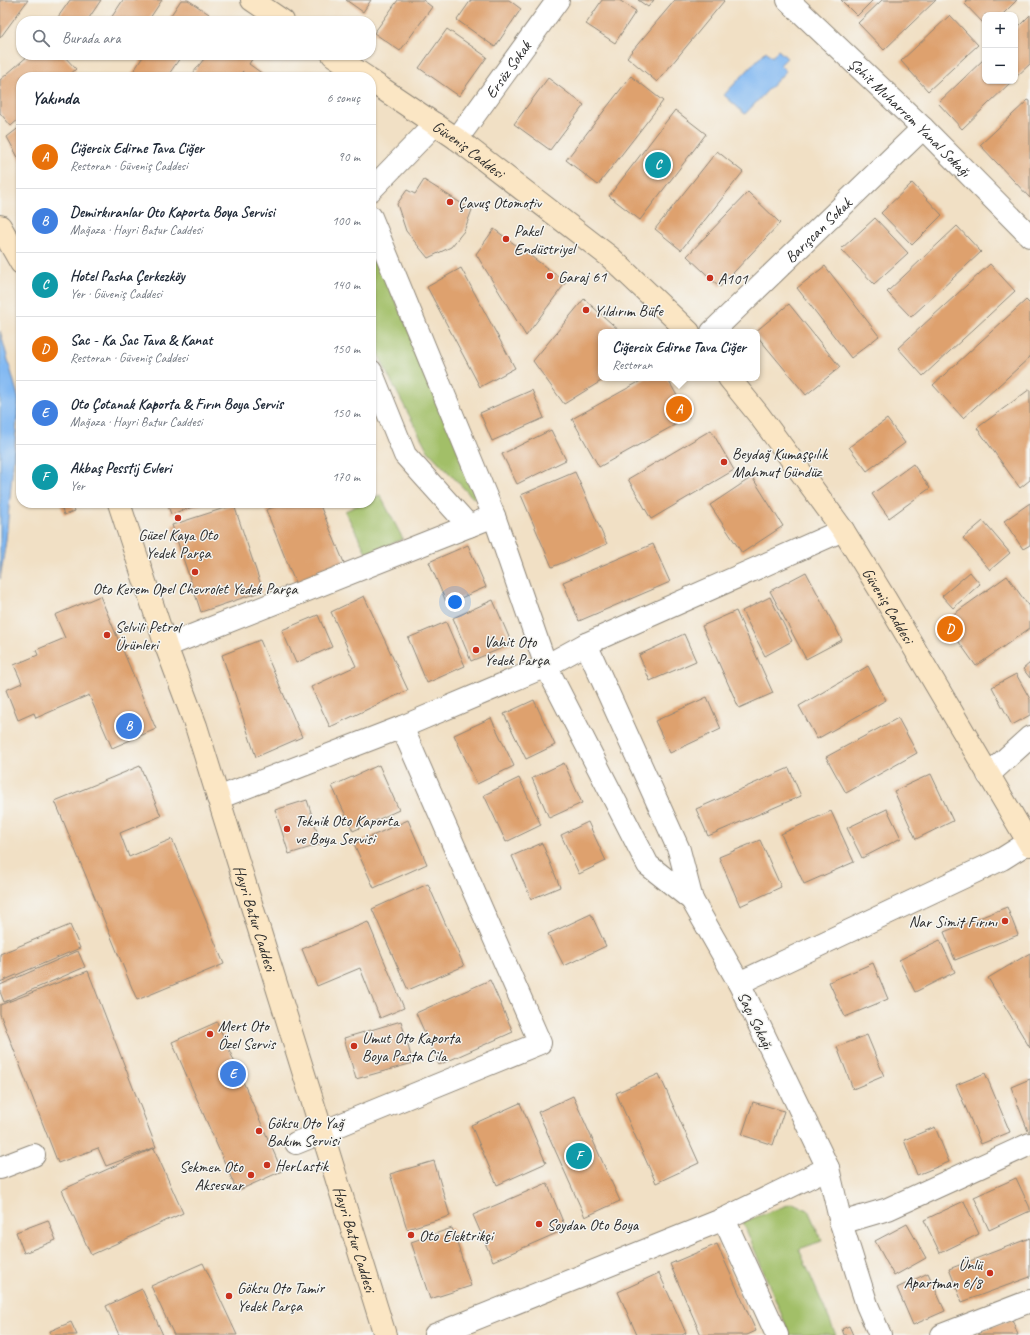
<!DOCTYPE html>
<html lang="tr">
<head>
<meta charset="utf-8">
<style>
  body { margin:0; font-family:Caveat,sans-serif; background:#f2f2f3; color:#1f2937 }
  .controls { position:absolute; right:12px; top:12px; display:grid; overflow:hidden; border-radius:8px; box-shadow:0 1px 3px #0004 }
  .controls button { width:36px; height:36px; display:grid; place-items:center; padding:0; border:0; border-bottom:1px solid #e0e1e3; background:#fff; color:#1f2937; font:20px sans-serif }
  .you { position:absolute; left:455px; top:602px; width:14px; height:14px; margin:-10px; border:3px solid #fff; border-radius:50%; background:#1a73e8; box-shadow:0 0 0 6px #1a73e833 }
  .badge { display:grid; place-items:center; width:26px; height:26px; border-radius:50%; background:#c8321e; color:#fff; font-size:13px; font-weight:700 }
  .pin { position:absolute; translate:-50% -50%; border:2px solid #fff; box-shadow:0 1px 4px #0006 }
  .popup { position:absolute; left:598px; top:329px; width:162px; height:52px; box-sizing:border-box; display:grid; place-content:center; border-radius:8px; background:#fff; filter:drop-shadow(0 1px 3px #0005); font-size:13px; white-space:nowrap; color:#747a83 }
  .popup b { font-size:15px; color:#1f2937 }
  .popup::after { content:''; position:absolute; left:50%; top:100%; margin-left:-8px; border:8px solid transparent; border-top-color:#fff }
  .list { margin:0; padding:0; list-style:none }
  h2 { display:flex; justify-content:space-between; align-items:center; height:52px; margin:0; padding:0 16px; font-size:17px }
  h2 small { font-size:13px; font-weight:400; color:#747a83 }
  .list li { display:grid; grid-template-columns:26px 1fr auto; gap:12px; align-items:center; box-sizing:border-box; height:64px; padding:0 16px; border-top:1px solid #e0e1e3 }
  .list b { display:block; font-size:15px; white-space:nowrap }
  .list p { margin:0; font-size:13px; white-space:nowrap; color:#747a83 }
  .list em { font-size:13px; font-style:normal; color:#747a83 }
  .icon { flex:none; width:22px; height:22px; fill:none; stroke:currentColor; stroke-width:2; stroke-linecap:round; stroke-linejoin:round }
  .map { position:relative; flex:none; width:1030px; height:1335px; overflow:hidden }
  .search { position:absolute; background:#fff; box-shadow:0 1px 3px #0004; left:16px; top:16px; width:360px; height:44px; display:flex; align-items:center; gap:10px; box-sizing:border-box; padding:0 14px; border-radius:16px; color:#747a83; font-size:15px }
  .panel { position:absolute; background:#fff; box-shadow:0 1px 3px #0004; left:16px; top:72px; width:360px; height:436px; border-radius:16px }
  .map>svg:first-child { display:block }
</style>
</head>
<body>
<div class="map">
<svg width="1030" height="1335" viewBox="0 0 1030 1335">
  <rect width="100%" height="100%" fill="#f6f6f2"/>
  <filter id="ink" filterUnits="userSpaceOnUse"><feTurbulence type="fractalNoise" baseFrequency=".025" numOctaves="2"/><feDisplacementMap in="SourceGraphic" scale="8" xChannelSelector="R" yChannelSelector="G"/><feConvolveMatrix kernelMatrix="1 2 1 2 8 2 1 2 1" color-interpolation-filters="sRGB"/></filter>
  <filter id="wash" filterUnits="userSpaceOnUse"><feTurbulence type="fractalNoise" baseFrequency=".012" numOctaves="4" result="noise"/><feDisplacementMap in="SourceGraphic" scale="16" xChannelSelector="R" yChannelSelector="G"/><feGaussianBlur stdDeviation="0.9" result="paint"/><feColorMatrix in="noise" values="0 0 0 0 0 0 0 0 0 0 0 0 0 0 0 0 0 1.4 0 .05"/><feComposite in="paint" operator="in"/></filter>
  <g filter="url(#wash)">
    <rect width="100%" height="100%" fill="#f1e0c5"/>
    <g fill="#a2bf67" stroke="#667549">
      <polygon points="371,244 479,493 473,498 428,451 389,377 371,339"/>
      <polygon points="380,495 403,539 367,554 345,511 363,503 371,503 371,499"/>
      <polygon points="793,1203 808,1210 822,1241 799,1249 836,1335 790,1335 743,1222"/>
    </g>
    <g fill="#83b9f2" stroke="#57728e">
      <polygon points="778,50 787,58 780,65 786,71 745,114 724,95 766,51 772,57"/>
      <polygon points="0,331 19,400 6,540 0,579"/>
    </g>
    <g id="blocks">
      <g fill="#dea16e">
        <polygon points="0,0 28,0 0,38"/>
        <polygon points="70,0 101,0 87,21 64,21 58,17"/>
        <polygon points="123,0 162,0 148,21 109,21"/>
        <polygon points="181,0 188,0 209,14 204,21 167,21"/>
        <polygon points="346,0 371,0 363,12"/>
        <polygon points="398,0 423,0 432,7 400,51 374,33"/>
        <polygon points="471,0 509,0 521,9 495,47 457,20"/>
        <polygon points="602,0 619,0 636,11 615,43 586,24"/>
        <polygon points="638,0 654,0 648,7"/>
        <polygon points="675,0 723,0 724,1 657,82 627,57"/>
        <polygon points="841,0 873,0 857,16"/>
        <polygon points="882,0 936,0 884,50 858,23"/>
        <polygon points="967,0 1017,0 1002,15 985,15 985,25 964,3"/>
        <polygon points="950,15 978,45 928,91 901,61"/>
        <polygon points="1030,15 1030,64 1015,78 1015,30"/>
        <polygon points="447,29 487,57 459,96 419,68"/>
        <polygon points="29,55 63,55 76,69 67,77 21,77 21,117 11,126 0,113 0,80"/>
        <polygon points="144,55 182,55 167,77 130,77"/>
        <polygon points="207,55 253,55 254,56 249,64 267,77 239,77 243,71 239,77 190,77"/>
        <polygon points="985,58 985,81 1012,81 962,129 938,103"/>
        <polygon points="631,76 663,101 598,185 566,160"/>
        <polygon points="548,78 584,105 550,150 514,124"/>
        <polygon points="1028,100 1030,101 1030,198 980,145"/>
        <polygon points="675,110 706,134 640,220 609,196"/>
        <polygon points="21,126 21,163 7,137"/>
        <polygon points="717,151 743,172 681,250 655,229"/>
        <polygon points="424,180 472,210 464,231 451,247 428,258 406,231 397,204 407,190 415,194"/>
        <polygon points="912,183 942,215 912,245 881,213"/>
        <polygon points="748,192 780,223 720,287 687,256"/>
        <polygon points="875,218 908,253 874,284 841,249"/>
        <polygon points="957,226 981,252 911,317 887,292"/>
        <polygon points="494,229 566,282 526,336 476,254"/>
        <polygon points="990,264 1015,291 923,376 898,348"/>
        <polygon points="825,266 879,336 851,358 797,288"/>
        <polygon points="461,268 515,368 480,387 427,287"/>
        <polygon points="584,299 621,332 601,332 601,378 606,378 564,404 533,361"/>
        <polygon points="1026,300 1030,304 1030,357 963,418 933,385"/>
        <polygon points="789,304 840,367 806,395 757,336 757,332 755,332"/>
        <polygon points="646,378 667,378 689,417 599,467 572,419"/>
        <polygon points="1030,389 1030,480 1020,488 977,428"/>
        <polygon points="532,390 544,418 492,441 480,413"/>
        <polygon points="887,419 905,443 867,471 849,447"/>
        <polygon points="551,430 566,460 517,484 502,454"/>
        <polygon points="711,430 734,470 651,519 628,479"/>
        <polygon points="913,464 930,488 889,518 872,494"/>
        <polygon points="575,472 607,544 552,567 521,495"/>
        <polygon points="752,477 783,526 742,553 710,505"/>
        <polygon points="60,503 72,503 75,511 64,515"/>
        <polygon points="167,503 205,503 171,514"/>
        <polygon points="284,503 319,503 345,565 296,585 266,510"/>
        <polygon points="1030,503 1030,545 1023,549 1004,521"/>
        <polygon points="234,505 263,591 201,612 172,525"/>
        <polygon points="983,521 1010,553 990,570 963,538"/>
        <polygon points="653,544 670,582 579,621 563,582"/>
        <polygon points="468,545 486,587 447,604 429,562"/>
        <polygon points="806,572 842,640 806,659 770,591"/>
        <polygon points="970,572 980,584 953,608 942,596"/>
        <polygon points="1007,576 1030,608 1030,628 976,666 944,621"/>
        <polygon points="100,596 156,729 112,748 89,695 36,718 34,713 18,720 6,690 22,683 14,665 38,655 36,650 65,638 55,615"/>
        <polygon points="364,596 408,690 330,727 311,687 356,666 331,612"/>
        <polygon points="770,597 792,641 765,656 742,611"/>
        <polygon points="493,600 512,644 471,661 453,618"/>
        <polygon points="736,611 773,693 739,708 702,626"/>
        <polygon points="318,615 332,647 296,663 282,630"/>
        <polygon points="446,622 465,666 427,683 408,638"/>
        <polygon points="684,634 696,661 650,681 639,655"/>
        <polygon points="260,640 302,737 256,757 222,655"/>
        <polygon points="1030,663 1030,678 1023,669"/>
        <polygon points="868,666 886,700 817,739 799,706"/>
        <polygon points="1016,674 1030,699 1030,715 1012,725 992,687"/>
        <polygon points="707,697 721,729 670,753 655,721"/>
        <polygon points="534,700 555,745 526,759 504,714"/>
        <polygon points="491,718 514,766 477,784 454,735"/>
        <polygon points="898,718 917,753 846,793 826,757"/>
        <polygon points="564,763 582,803 549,818 532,778"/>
        <polygon points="379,765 399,810 353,831 332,786"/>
        <polygon points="140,766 161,816 120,833 129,857 172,839 224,964 137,1000 55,801"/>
        <polygon points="789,768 801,796 708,836 696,809"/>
        <polygon points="931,774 953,821 916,839 894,791"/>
        <polygon points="519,778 541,825 506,842 484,795"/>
        <polygon points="307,800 321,844 289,854 275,810"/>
        <polygon points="887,809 901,838 862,858 847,828"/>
        <polygon points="831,811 854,862 804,884 781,834"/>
        <polygon points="408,820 427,864 374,888 354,844"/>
        <polygon points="588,822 606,861 579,874 561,835"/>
        <polygon points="760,840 781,887 740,906 719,857"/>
        <polygon points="542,843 560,887 531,899 512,856"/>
        <polygon points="428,884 464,966 408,990 372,909"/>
        <polygon points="1007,907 1018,935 955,960 944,932"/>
        <polygon points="591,914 606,946 564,966 548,934"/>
        <polygon points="368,922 404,1008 380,1018 360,968 317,986 302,949"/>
        <polygon points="70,925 80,948 0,982 0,954"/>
        <polygon points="940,940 955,972 915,992 899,960"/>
        <polygon points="78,951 85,967 4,1002 0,992 0,985"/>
        <polygon points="1030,953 1030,1048 988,978"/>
        <polygon points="873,963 888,999 845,1017 829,982"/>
        <polygon points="88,971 156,1147 106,1166 98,1148 58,1163 0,1014 0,1005"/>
        <polygon points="490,980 513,1032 439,1065 416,1013"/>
        <polygon points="401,1021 413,1063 356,1079 344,1038"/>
        <polygon points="217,1022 282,1171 237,1191 172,1042"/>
        <polygon points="867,1035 884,1076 853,1089 837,1047"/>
        <polygon points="985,1073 1010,1132 981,1144 956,1085"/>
        <polygon points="659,1074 699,1163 656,1183 616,1093"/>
        <polygon points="1030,1079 1030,1131 1028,1131 1011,1087"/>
        <polygon points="573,1096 620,1201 585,1217 538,1112"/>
        <polygon points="753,1102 784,1111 773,1145 742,1135"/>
        <polygon points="520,1103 546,1163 497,1185 471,1125"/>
        <polygon points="935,1127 949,1162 917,1175 904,1140"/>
        <polygon points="154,1148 183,1213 91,1255 62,1190"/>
        <polygon points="434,1161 450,1216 407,1229 390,1174"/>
        <polygon points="1016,1178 1030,1208 1030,1211 989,1230 974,1197"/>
        <polygon points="547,1183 566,1229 493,1261 473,1215"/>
        <polygon points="964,1201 979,1234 940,1253 924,1220"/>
        <polygon points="48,1220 56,1240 24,1253 16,1232"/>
        <polygon points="907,1224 926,1258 894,1276 875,1241"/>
        <polygon points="452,1228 471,1286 430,1299 411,1242"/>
        <polygon points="1030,1238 1030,1277 962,1302 949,1269"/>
        <polygon points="717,1244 756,1331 747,1335 701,1335 670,1264"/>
        <polygon points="203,1263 216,1290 237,1335 174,1335 151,1286"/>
        <polygon points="659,1273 686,1333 682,1335 637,1335 618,1292"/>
        <polygon points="928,1273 945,1311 913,1325 897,1288"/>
        <polygon points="142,1289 163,1335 119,1335 106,1306"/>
        <polygon points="1012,1319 1018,1335 979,1335 978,1332"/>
        <polygon points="71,1322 77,1335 51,1335 50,1331"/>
        <polygon points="849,1326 853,1335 844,1335 842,1329"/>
      </g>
    </g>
  </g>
  <g filter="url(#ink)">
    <use href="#blocks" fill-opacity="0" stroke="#8e8678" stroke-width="1"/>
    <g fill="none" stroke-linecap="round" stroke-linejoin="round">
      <g stroke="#8e8678" stroke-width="24">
        <g id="street">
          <path id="s1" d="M788 0 923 128 1030 236"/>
          <path id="s2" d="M457 139 558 0"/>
          <polyline points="371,190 435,124"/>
          <polyline points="371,217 494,516 546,666 648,865 692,900 739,983"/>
          <path id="s3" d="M712 332 923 128"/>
          <polyline points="371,371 405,455 469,526"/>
          <polyline points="586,644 679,850 692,900"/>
          <polyline points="166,646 494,516"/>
          <polyline points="988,775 1030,737"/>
          <polyline points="218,798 402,727 546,666 586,644 843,530"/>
          <polyline points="296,1143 540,1043 402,727"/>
          <polyline points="0,1168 34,1155"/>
          <polyline points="724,1219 777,1335"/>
          <polyline points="841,1223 888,1209 1030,1144"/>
          <polyline points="435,1335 724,1219 828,1168"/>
          <polyline points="880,1335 867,1305 841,1223 828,1168 739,983 1002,859 1029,842"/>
          <polyline points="942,1335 1030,1301"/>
        </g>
      </g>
      <g stroke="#8e8678" stroke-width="24">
        <g id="secondary">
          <polyline points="252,0 283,21"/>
          <polyline points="333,55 366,77"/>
          <path id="s4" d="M371 81 457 139 610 257 689 332"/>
          <polyline points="0,226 21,263"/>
          <path id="s5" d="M729 378 759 415 843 530 886 600 1030 845"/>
          <path id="s6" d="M119 503 166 646 196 726 385 1335"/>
        </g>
      </g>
      <use href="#street" stroke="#fff" stroke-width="22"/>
      <use href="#secondary" stroke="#fbe6c4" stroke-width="22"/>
    </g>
  </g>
  <g fill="#c8321e" stroke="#f6f6f2" stroke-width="1.5">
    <circle cx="450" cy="202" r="4"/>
    <circle cx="506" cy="239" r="4"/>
    <circle cx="550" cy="276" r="4"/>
    <circle cx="710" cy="278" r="4"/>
    <circle cx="586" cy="310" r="4"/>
    <circle cx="724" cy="462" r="4"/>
    <circle cx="178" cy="518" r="4"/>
    <circle cx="195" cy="572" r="4"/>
    <circle cx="107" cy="635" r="4"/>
    <circle cx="476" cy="650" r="4"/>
    <circle cx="287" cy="829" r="4"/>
    <circle cx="1005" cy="921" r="4"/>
    <circle cx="210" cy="1034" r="4"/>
    <circle cx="354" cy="1046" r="4"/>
    <circle cx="259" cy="1131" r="4"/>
    <circle cx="267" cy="1165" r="4"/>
    <circle cx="251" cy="1175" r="4"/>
    <circle cx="539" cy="1224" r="4"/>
    <circle cx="411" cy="1235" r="4"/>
    <circle cx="990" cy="1273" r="4"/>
    <circle cx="229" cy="1296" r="4"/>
  </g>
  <g text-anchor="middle" stroke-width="3" stroke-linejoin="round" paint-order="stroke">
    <g font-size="16" fill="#2b2b2b" stroke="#f6f6f2">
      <text dy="6" stroke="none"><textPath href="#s2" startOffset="86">Ersöz Sokak</textPath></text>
      <text dy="6" stroke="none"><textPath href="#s1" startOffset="169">Şehit Muharrem Yanal Sokağı</textPath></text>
      <text dy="6" stroke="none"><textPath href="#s4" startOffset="119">Güveniş Caddesi</textPath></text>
      <text dy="6" stroke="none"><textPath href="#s3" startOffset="147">Barışcan Sokak</textPath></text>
      <text dy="6" stroke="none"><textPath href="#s5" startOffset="278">Güveniş Caddesi</textPath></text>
      <text dy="6" stroke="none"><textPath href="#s6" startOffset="437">Hayri Batur Caddesi</textPath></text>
      <text transform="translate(756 1020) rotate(64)" y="6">Saçı Sokağı</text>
      <text dy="6" stroke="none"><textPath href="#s6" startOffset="773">Hayri Batur Caddesi</textPath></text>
    </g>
    <g font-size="16" fill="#2b2b2b" stroke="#f6f6f2" text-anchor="start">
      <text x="458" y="208">Çavuş Otomotiv</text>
      <text x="514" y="236">Pakel<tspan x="514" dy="18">Endüstriyel</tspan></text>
      <text x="558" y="282">Garaj 61</text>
      <text x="718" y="284">A101</text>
      <text x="594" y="316">Yıldırım Büfe</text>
      <text x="732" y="459">Beydağ Kumaşçılık<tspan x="732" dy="18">Mahmut Gündüz</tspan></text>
      <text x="178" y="540" text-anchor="middle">Güzel Kaya Oto<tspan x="178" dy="18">Yedek Parça</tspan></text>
      <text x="195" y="594" text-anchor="middle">Oto Kerem Opel Chevrolet Yedek Parça</text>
      <text x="115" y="632">Selvili Petrol<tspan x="115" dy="18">Ürünleri</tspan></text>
      <text x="484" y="647">Vahit Oto<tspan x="484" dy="18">Yedek Parça</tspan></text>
      <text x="295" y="826">Teknik Oto Kaporta<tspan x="295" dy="18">ve Boya Servisi</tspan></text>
      <text x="997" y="927" text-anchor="end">Nar Simit Fırını</text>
      <text x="218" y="1031">Mert Oto<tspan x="218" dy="18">Özel Servis</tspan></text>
      <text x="362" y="1043">Umut Oto Kaporta<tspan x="362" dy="18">Boya Pasta Cila</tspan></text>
      <text x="267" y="1128">Göksu Oto Yağ<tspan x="267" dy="18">Bakım Servisi</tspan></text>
      <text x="275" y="1171">HerLastik</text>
      <text x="243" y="1172" text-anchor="end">Sekmen Oto<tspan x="243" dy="18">Aksesuar</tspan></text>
      <text x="547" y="1230">Soydan Oto Boya</text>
      <text x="419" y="1241">Oto Elektrikçi</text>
      <text x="982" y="1270" text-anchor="end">Ünlü<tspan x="982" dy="18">Apartman 6/8</tspan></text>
      <text x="237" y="1293">Göksu Oto Tamir<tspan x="237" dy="18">Yedek Parça</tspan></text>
    </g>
  </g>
</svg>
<div class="controls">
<button>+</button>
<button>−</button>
</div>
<div class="you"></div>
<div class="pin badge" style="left:679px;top:409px;background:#e8710a">A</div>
<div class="popup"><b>Ciğercix Edirne Tava Ciğer</b>Restoran</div>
<div class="pin badge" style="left:129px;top:726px;background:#3f7fe0">B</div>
<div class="pin badge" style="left:658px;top:165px;background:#0f9aa8">C</div>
<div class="pin badge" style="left:950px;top:629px;background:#e8710a">D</div>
<div class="pin badge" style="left:233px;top:1074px;background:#3f7fe0">E</div>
<div class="pin badge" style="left:579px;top:1156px;background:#0f9aa8">F</div>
<div class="search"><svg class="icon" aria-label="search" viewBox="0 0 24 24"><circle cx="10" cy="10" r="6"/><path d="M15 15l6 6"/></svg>Burada ara</div>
<section class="panel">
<h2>Yakında<small>6 sonuç</small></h2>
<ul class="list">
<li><span class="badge" style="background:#e8710a">A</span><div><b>Ciğercix Edirne Tava Ciğer</b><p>Restoran · Güveniş Caddesi</p></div><em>90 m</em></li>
<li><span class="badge" style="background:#3f7fe0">B</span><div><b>Demirkıranlar Oto Kaporta Boya Servisi</b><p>Mağaza · Hayri Batur Caddesi</p></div><em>100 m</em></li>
<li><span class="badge" style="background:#0f9aa8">C</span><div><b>Hotel Pasha Çerkezköy</b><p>Yer · Güveniş Caddesi</p></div><em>140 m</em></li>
<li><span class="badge" style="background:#e8710a">D</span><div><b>Sac - Ka Sac Tava &amp; Kanat</b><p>Restoran · Güveniş Caddesi</p></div><em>150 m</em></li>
<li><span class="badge" style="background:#3f7fe0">E</span><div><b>Oto Çotanak Kaporta &amp; Fırın Boya Servis</b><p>Mağaza · Hayri Batur Caddesi</p></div><em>150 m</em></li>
<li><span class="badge" style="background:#0f9aa8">F</span><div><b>Akbaş Pesstij Evleri</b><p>Yer</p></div><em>170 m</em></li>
</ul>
</section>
</div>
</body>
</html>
